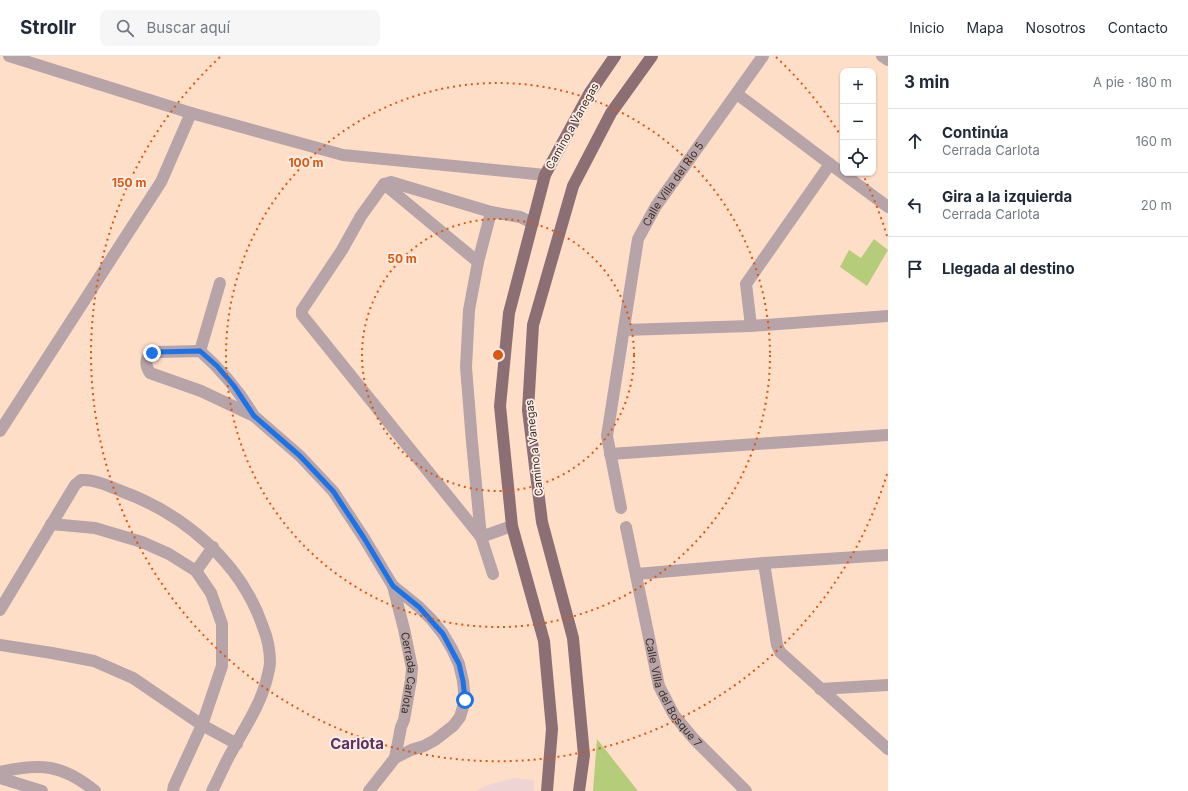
<!DOCTYPE html>
<html lang="es">
<head>
<meta charset="utf-8">
<style>
  body { margin:0; font-family:Inter,sans-serif; background:#f6f6f7; color:#1f2937 }
  .controls { position:absolute; right:12px; top:12px; display:grid; overflow:hidden; border-radius:8px; box-shadow:0 1px 3px #0004 }
  .controls button { width:36px; height:36px; display:grid; place-items:center; padding:0; border:0; border-bottom:1px solid #e0e1e3; background:#fff; color:#1f2937; font:20px sans-serif }
  .stop { position:absolute; width:12px; height:12px; margin:-9px; border:3px solid #1a73e8; border-radius:50%; background:#fff }
  .stop.end { background:#1a73e8; border-color:#fff; box-shadow:0 1px 4px #0008 }
  .list { margin:0; padding:0; list-style:none }
  h2 { display:flex; justify-content:space-between; align-items:center; height:52px; margin:0; padding:0 16px; font-size:17px }
  h2 small { font-size:13px; font-weight:400; color:#747a83 }
  .list li { display:grid; grid-template-columns:26px 1fr auto; gap:12px; align-items:center; box-sizing:border-box; height:64px; padding:0 16px; border-top:1px solid #e0e1e3 }
  .list b { display:block; font-size:15px; white-space:nowrap }
  .list p { margin:0; font-size:13px; white-space:nowrap; color:#747a83 }
  .list em { font-size:13px; font-style:normal; color:#747a83 }
  .icon { flex:none; width:22px; height:22px; fill:none; stroke:currentColor; stroke-width:2; stroke-linecap:round; stroke-linejoin:round }
  .map { position:relative; flex:none; width:888px; height:735px; overflow:hidden }
  header { display:flex; align-items:center; gap:24px; box-sizing:border-box; height:56px; padding:0 20px; background:#fff; border-bottom:1px solid #e0e1e3 }
  header strong { font-size:19px }
  nav { display:flex; gap:22px; margin-inline-start:auto; font-size:14px }
  .search { width:280px; height:36px; background:#f6f6f7; display:flex; align-items:center; gap:10px; box-sizing:border-box; padding:0 14px; border-radius:8px; color:#747a83; font-size:15px }
  main { display:flex }
  aside { flex:1; background:#fff }
  .map>svg:first-child { display:block }
</style>
</head>
<body>
<header>
<strong>Strollr</strong>
<div class="search"><svg class="icon" aria-label="search" viewBox="0 0 24 24"><circle cx="10" cy="10" r="6"/><path d="M15 15l6 6"/></svg>Buscar aquí</div>
<nav><a>Inicio</a><a>Mapa</a><a>Nosotros</a><a>Contacto</a></nav>
</header>
<main>
<div class="map">
<svg width="888" height="735" viewBox="0 0 888 735">
  <rect width="100%" height="100%" fill="#ffdec8"/>
  <polygon fill="#efd4d4" points="514,722 534,724 534,735 476,735 488,729"/>
  <g fill="#b5cc7a">
    <polygon points="874,183 888,194 867,230 840,211 849,194 861,202"/>
    <polygon points="597,683 638,735 593,735"/>
  </g>
  <g fill="none" stroke-linecap="round" stroke-linejoin="round">
    <g stroke="#b6a4a8" stroke-width="12">
      <polyline points="9,0 191,57 343,99 545,119"/>
      <polyline points="882,0 888,4"/>
      <polyline points="737,38 830,108 888,151"/>
      <polyline points="384,128 478,206"/>
      <polyline points="491,156 391,126 384,128 361,160 342,194 302,254 302,259 481,481 512,470"/>
      <polyline points="751,270 746,228 830,108"/>
      <polyline points="624,274 751,270 888,260"/>
      <polyline points="200,295 220,227"/>
      <path d="M254 360C239 335 222 314 200 295L156 296C145 299 144 308 150 317L201 335 254 360 300 400 333 435 364 482 393 530 419 551 432 564 443 578 452 593 459 608 463 625 465 644 460 661 453 670 435 684 424 690 411 694 395 702 369 735"/>
      <polyline points="0,375 161,126 191,57"/>
      <polyline points="610,398 888,379"/>
      <path id="s1" d="M621 452 607 380 638 183 656 150 763 0"/>
      <polyline points="51,468 95,472 142,486 169,498 196,515 211,537 222,568 222,610 202,669 174,730 173,735"/>
      <path id="s2" d="M626 471 659 630 674 659 694 683 746 735"/>
      <polyline points="764,507 777,589 780,596 888,693"/>
      <polyline points="196,515 213,491"/>
      <polyline points="493,518 481,481 472,386 466,311 469,254 478,206 491,156 520,161 533,167"/>
      <polyline points="637,518 764,507 888,499"/>
      <path id="s3" d="M393 530 404 573 412 612 411 624 404 664 401 671 395 702"/>
      <path d="M0 554 75 429 81 424C94 423 109 430 121 435 184 458 241 506 263 571 267 581 270 595 270 606 270 610 269 614 268 618 262 647 245 671 231 697 224 709 219 722 212 735"/>
      <polyline points="0,589 52,597 94,605 133,622 202,669 237,688"/>
      <polyline points="820,633 888,629"/>
      <path d="M0 716C40 707 62 708 95 735"/>
      <polyline points="0,722 42,735"/>
    </g>
    <g stroke="#8c6e75" stroke-width="12">
      <polyline points="547,735 552,673 544,585 512,470 500,350 509,257 545,119 589,38 615,0"/>
      <polyline points="579,735 584,699 573,582 542,466 528,354 533,269 573,130 611,57 652,0"/>
    </g>
  </g>
  <g fill="none" stroke-linecap="round" stroke-linejoin="round">
    <polyline stroke="#1a73e8" stroke-width="5" points="152,297 156,296 200,295 217,310 234,330 254,360 300,400 333,435 364,482 393,530 419,551 443,578 459,608 463,625 465,644"/>
  </g>
  <g fill="none" stroke="#df570d" stroke-width="2" stroke-dasharray="2 4">
    <circle cx="498" cy="299" r="136"/>
    <circle cx="498" cy="299" r="272"/>
    <path d="M887 418A407 407 0 1 1 220 1M776 1A407 407 0 0 1 841 80M862 117A407 407 0 0 1 887 180"/>
  </g>
  <g text-anchor="middle" stroke-width="3.5" stroke-linejoin="round" paint-order="stroke">
    <g font-size="11" fill="#3c2f27" stroke="#fdefe7">
      <text transform="translate(572 70) rotate(-61)" y="4">Camino a Vanegas</text>
      <text dy="4" stroke="none"><textPath href="#s1" startOffset="338">Calle Villa del Río 5</textPath></text>
      <text transform="translate(534 392) rotate(-96)" y="4">Camino a Vanegas</text>
      <text dy="4" stroke="none"><textPath href="#s3" startOffset="89">Cerrada Carlota</textPath></text>
      <text dy="4" stroke="none"><textPath href="#s2" startOffset="174">Calle Villa del Bosque 7</textPath></text>
    </g>
    <g font-size="15" font-weight="bold" fill="#5f3062" stroke="#fdefe7">
      <text x="357" y="693">Carlota</text>
    </g>
  </g>
  <circle cx="498" cy="299" r="6" fill="#df570d" stroke="#fdefe7" stroke-width="2"/>
  <g font-size="12" text-anchor="middle" font-weight="bold" fill="#df570d" stroke="#fdefe7" stroke-width="3.5" stroke-linejoin="round" paint-order="stroke">
    <text x="306" y="111">100 m</text>
    <text x="129" y="131">150 m</text>
    <text x="402" y="207">50 m</text>
  </g>
</svg>
<div class="controls">
<button>+</button>
<button>−</button>
<button><svg class="icon" aria-label="locate" viewBox="0 0 24 24"><circle cx="12" cy="12" r="6"/><path d="M12 2v4M12 18v4M2 12h4M18 12h4"/></svg></button>
</div>
<div class="stop" style="left:465px;top:644px"></div>
<div class="stop end" style="left:152px;top:297px"></div>
</div>
<aside>
<h2>3 min<small>A pie · 180 m</small></h2>
<ul class="list">
<li><svg class="icon" aria-label="ahead" viewBox="0 0 24 24"><path d="M12 20V5M6 11l6-6 6 6"/></svg><div><b>Continúa</b><p>Cerrada Carlota</p></div><em>160 m</em></li>
<li><svg class="icon" aria-label="left" viewBox="0 0 24 24"><path d="M17 20v-9H6M10 6l-5 5 5 5"/></svg><div><b>Gira a la izquierda</b><p>Cerrada Carlota</p></div><em>20 m</em></li>
<li><svg class="icon" aria-label="arrive" viewBox="0 0 24 24"><path d="M6 21V4h12l-3 4 3 4H6"/></svg><div><b>Llegada al destino</b></div></li>
</ul>
</aside>
</main>
</body>
</html>
